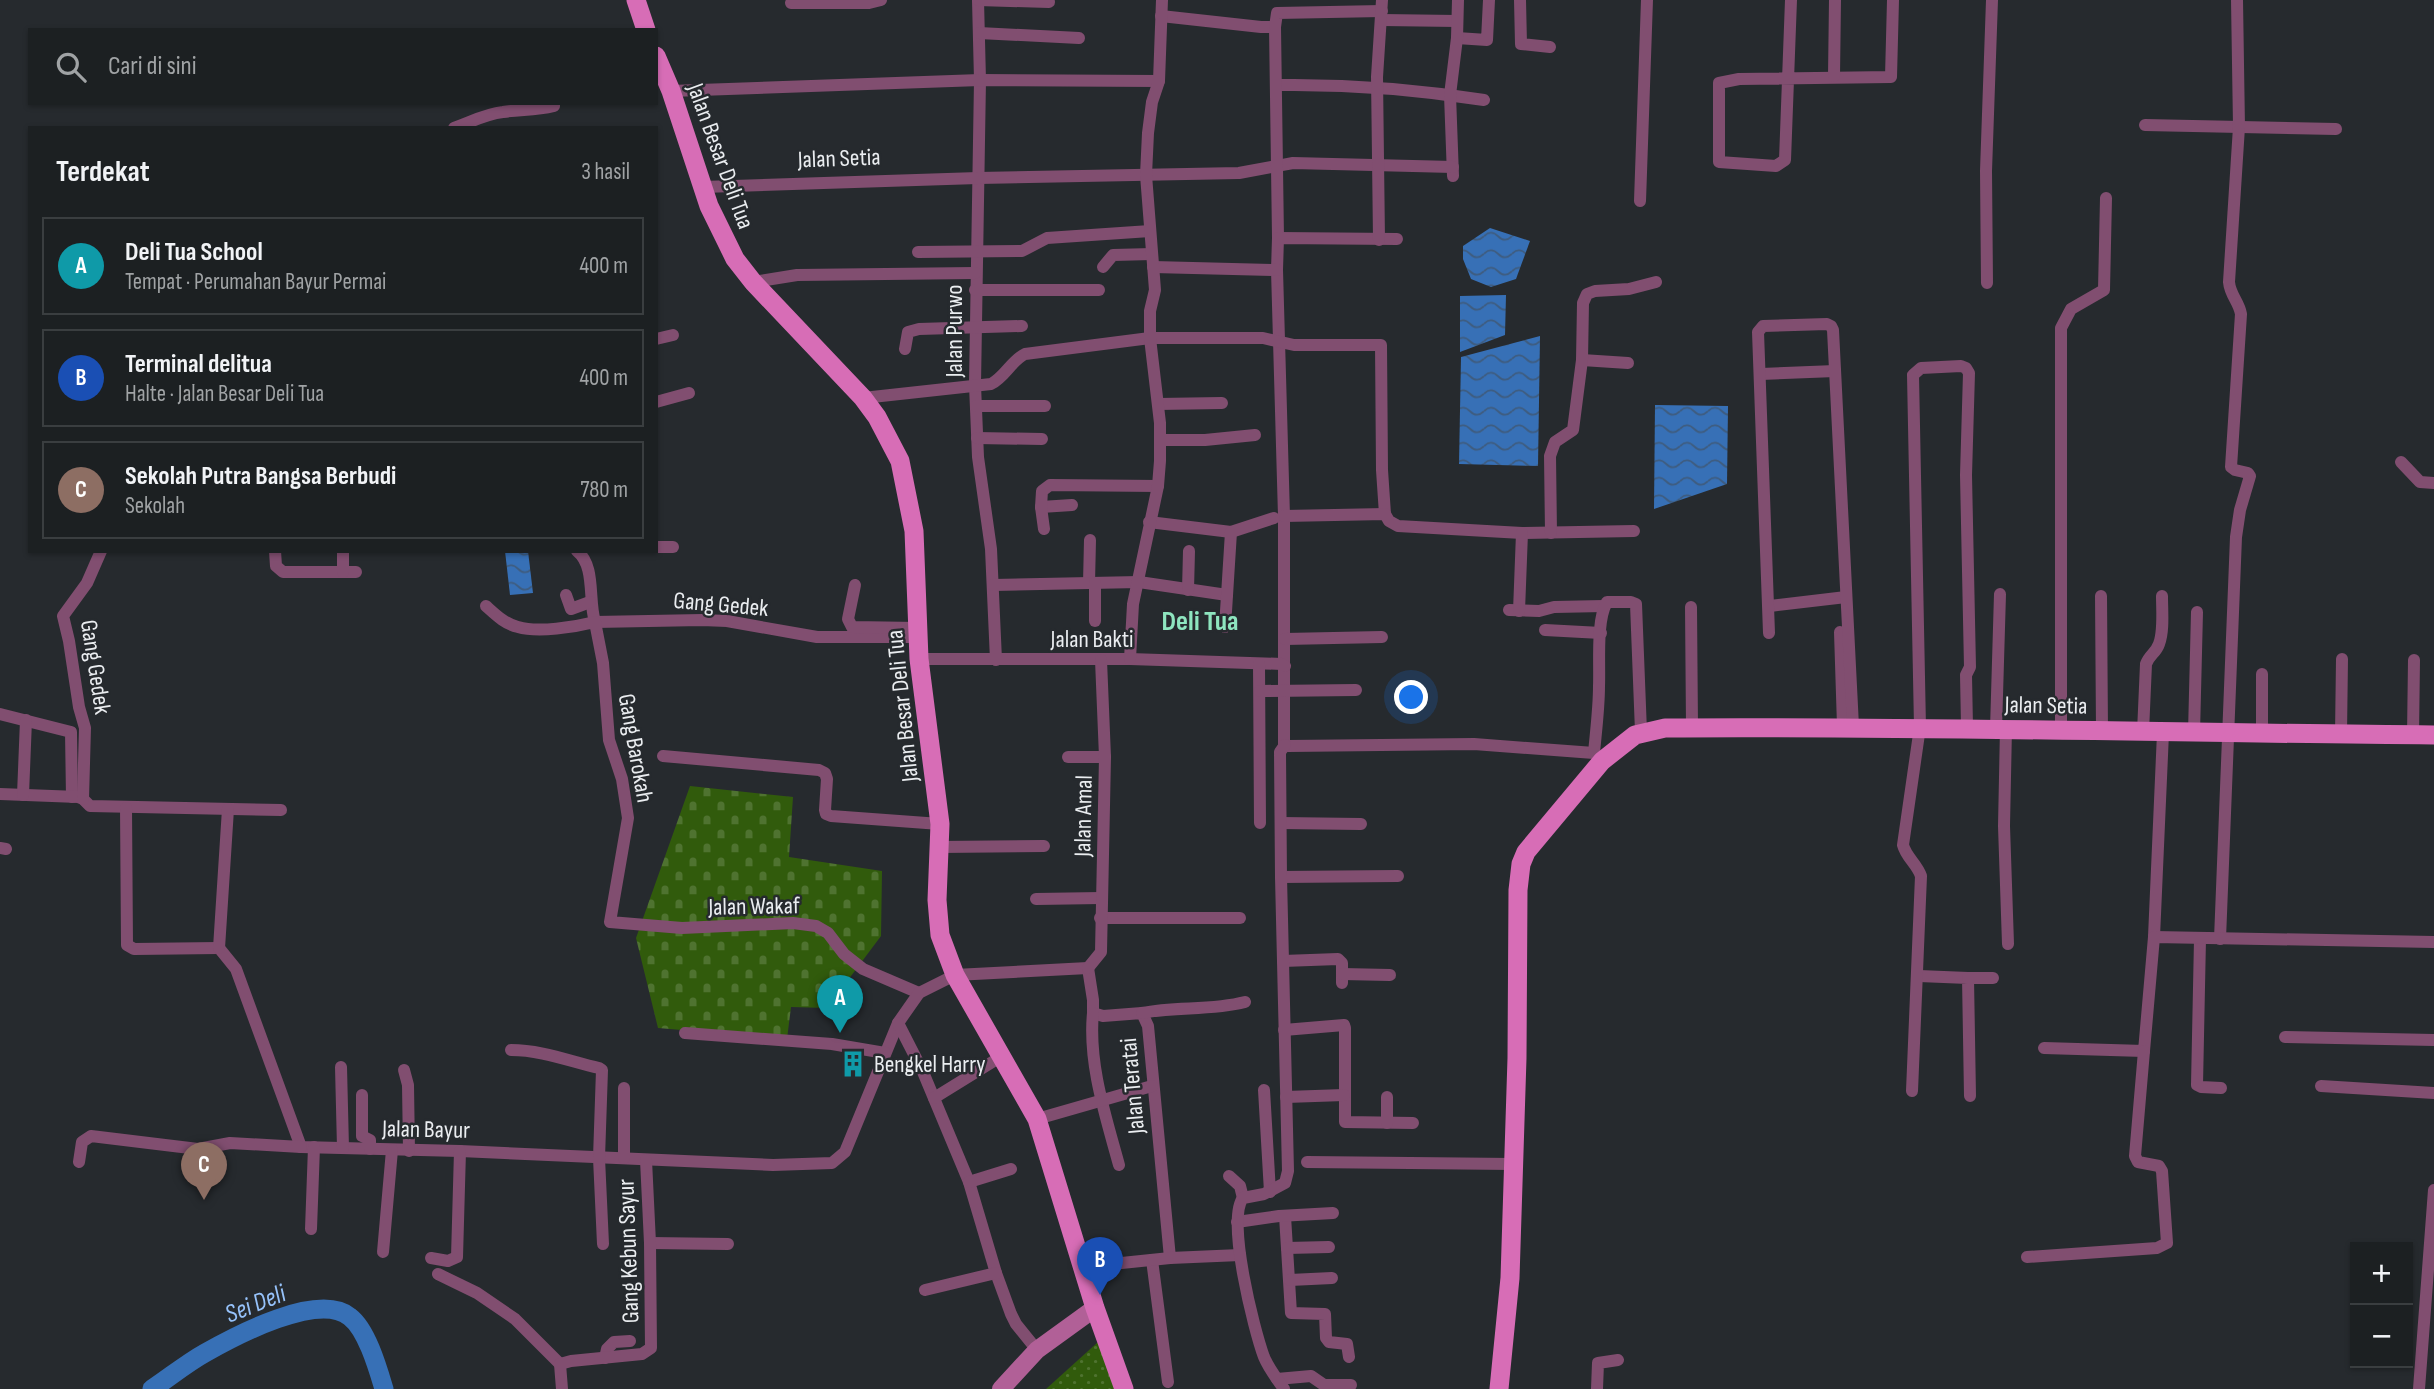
<!DOCTYPE html>
<html lang="id">
<head>
<meta charset="utf-8">
<style>
  body { margin:0; font-family:"Sofia Sans Condensed",sans-serif; background:#292d2f; color:#f1f3f6 }
  .controls { position:absolute; right:21px; bottom:21px; display:grid; overflow:hidden; border-radius:0px; box-shadow:0 2px 5px #0004 }
  .controls button { width:63px; height:63px; display:grid; place-items:center; padding:0; border:0; border-bottom:2px solid #3a3e40; background:#1c2022; color:#f1f3f6; font:35px sans-serif }
  .you { position:absolute; left:1412px; top:698px; width:24px; height:24px; margin:-18px; border:5px solid #fff; border-radius:50%; background:#1a73e8; box-shadow:0 0 0 10px #1a73e833 }
  .badge { display:grid; place-items:center; width:46px; height:46px; border-radius:50%; background:#1a73e8; color:#fff; font-size:23px; font-weight:700 }
  .pin { position:absolute; translate:-50% -58px; filter:drop-shadow(0 2px 4px #0008) }
  .pin::after { content:''; position:absolute; top:37px; width:24px; height:21px; background:inherit; clip-path:polygon(0 0,100% 0,50% 100%) }
  .list { margin:0; padding:0; list-style:none }
  h2 { display:flex; justify-content:space-between; align-items:center; height:91px; margin:0; padding:0 28px; font-size:30px }
  h2 small { font-size:23px; font-weight:400; color:#a0a3a5 }
  .list li { display:grid; grid-template-columns:46px 1fr auto; gap:21px; align-items:center; box-sizing:border-box; height:98px; margin:0 14px 14px; padding:0 14px; border:2px solid #3a3e40; border-radius:0px }
  .list b { display:block; font-size:26px; white-space:nowrap }
  .list p { margin:0; font-size:23px; white-space:nowrap; color:#a0a3a5 }
  .list em { font-size:23px; font-style:normal; color:#a0a3a5 }
  .icon { flex:none; width:38px; height:38px; fill:none; stroke:currentColor; stroke-width:2; stroke-linecap:round; stroke-linejoin:round }
  .map { position:relative; flex:none; width:2434px; height:1389px; overflow:hidden }
  .search { position:absolute; background:#1c2022; box-shadow:0 2px 5px #0004; left:28px; top:28px; width:630px; height:77px; display:flex; align-items:center; gap:18px; box-sizing:border-box; padding:0 24px; border-radius:0px; color:#a0a3a5; font-size:26px }
  .panel { position:absolute; background:#1c2022; box-shadow:0 2px 5px #0004; left:28px; top:126px; width:630px; height:427px; border-radius:0px }
  .map>svg:first-child { display:block }
</style>
</head>
<body>
<div class="map">
<svg width="2434" height="1389" viewBox="0 0 2434 1389">
  <defs>
    <pattern id="grass-dots" width="8" height="8" patternUnits="userSpaceOnUse" patternTransform="scale(1.75)"><rect width="8" height="8" fill="#315b0c"/><path d="M2 2h.1M6 6h.1" fill="none" stroke="#4f7330" stroke-width="1.8" stroke-linecap="round"/></pattern>
    <pattern id="cemetery-stones" width="16" height="16" patternUnits="userSpaceOnUse" patternTransform="scale(1.75)"><rect width="16" height="16" fill="#315b0c"/><path d="M2 7V4a2 2 0 0 1 4 0v3zM10 15v-3a2 2 0 0 1 4 0v3z" fill="#4f7330"/></pattern>
    <pattern id="water-waves" width="16" height="10" patternUnits="userSpaceOnUse" patternTransform="scale(1.75)"><rect width="16" height="10" fill="#3770b6"/><path d="M0 5q4-4 8 0t8 0" fill="none" stroke="#3e5c7f"/></pattern>
  </defs>
  <rect width="100%" height="100%" fill="#262a2e"/>
  <polygon fill="url(#grass-dots)" points="1098,1342 1118,1389 1046,1389"/>
  <polygon fill="url(#cemetery-stones)" points="690,786 793,797 789,857 882,871 881,936 827,1008 791,1007 787,1039 658,1028 636,938"/>
  <g fill="url(#water-waves)">
    <polygon points="1490,228 1530,241 1516,279 1491,287 1471,279 1463,259 1463,246"/>
    <polygon points="1506,295 1505,335 1460,352 1460,296"/>
    <polygon points="1540,336 1538,466 1459,464 1461,357"/>
    <polygon points="1655,405 1728,406 1727,484 1654,509"/>
    <polygon points="505,551 528,551 533,593 510,595"/>
  </g>
  <g fill="none" stroke-linecap="round" stroke-linejoin="round">
    <path stroke="#3770b6" stroke-width="19" d="M152 1389C170 1377 187 1363 205 1353 235 1336 319 1291 350 1317 367 1330 378 1369 384 1389"/>
    <g stroke="#814e70" stroke-width="12">
      <polyline points="978,0 980,80 975,385 978,457 991,549 996,660"/>
      <polyline points="978,0 1049,2"/>
      <polyline points="1520,0 1521,44 1550,47"/>
      <polyline points="1791,0 1785,160 1776,166 1719,162 1719,83 1739,79 1891,77 1893,0"/>
      <polyline points="791,3 869,3 881,0"/>
      <polyline points="1161,16 1261,27 1275,27"/>
      <polyline points="1382,20 1457,21"/>
      <polyline points="979,33 1079,38"/>
      <polyline points="1457,38 1487,40 1489,0"/>
      <polyline points="1834,76 1835,0"/>
      <path d="M1277 85C1346 84 1415 89 1484 100"/>
      <polyline points="671,91 980,80 1159,81"/>
      <polyline points="2145,125 2336,129"/>
      <path d="M454 128C471 122 485 114 503 112 522 109 534 111 554 106"/>
      <polyline points="1453,176 1450,95 1457,38 1458,0"/>
      <polyline points="703,187 978,178 1239,173 1293,163 1453,167"/>
      <polyline points="1640,201 1647,0"/>
      <polyline points="1278,238 1275,27 1277,13 1382,11"/>
      <polyline points="1397,239 1278,238 1277,270 1284,516 1284,744 1288,746 1474,744 1594,753 1602,761"/>
      <polyline points="1379,240 1377,77 1382,0"/>
      <polyline points="918,252 1022,251 1047,238 1150,231"/>
      <polyline points="1103,267 1113,255 1152,254"/>
      <polyline points="1153,267 1277,270"/>
      <polyline points="753,282 797,275 975,273"/>
      <polyline points="1987,283 1986,171 1992,0"/>
      <polyline points="975,290 1099,290"/>
      <polyline points="656,339 673,335"/>
      <polyline points="905,349 908,332 919,329 1022,326"/>
      <polyline points="1582,360 1628,363"/>
      <polyline points="1761,374 1835,371"/>
      <path d="M863 398 991 384C1005 377 1011 361 1025 354L1150 338H1263L1294 345H1381L1382 470 1385 514"/>
      <polyline points="656,402 689,393"/>
      <polyline points="1158,404 1222,403"/>
      <polyline points="976,406 1045,406"/>
      <polyline points="977,438 1042,439"/>
      <polyline points="1161,440 1205,440 1255,435"/>
      <polyline points="2401,462 2420,482 2434,483"/>
      <polyline points="1041,507 1072,505"/>
      <polyline points="1284,516 1385,514 1389,521 1398,526 1522,533 1634,531"/>
      <polyline points="1149,522 1231,532"/>
      <polyline points="1044,529 1041,507 1042,491 1050,485 1158,486"/>
      <polyline points="1551,533 1550,456 1555,442 1573,430 1582,360 1583,303 1587,294 1595,291 1629,289 1656,282"/>
      <polyline points="656,547 673,547"/>
      <polyline points="275,551 276,566 283,572 356,572"/>
      <polyline points="343,551 343,572"/>
      <path d="M577 551C596 566 588 600 595 622L702 620 727 621 817 637H918"/>
      <polyline points="1089,583 1090,540"/>
      <polyline points="855,585 848,619 852,627 918,628"/>
      <polyline points="993,585 1139,582 1227,595"/>
      <polyline points="1188,590 1189,551"/>
      <polyline points="566,595 571,609 590,602"/>
      <polyline points="2101,596 2102,731"/>
      <path d="M486 606C496 615 505 624 518 627 538 633 575 627 595 622L603 663 609 740 622 779 628 818 610 922 682 928 793 923 816 926 828 933 844 954 863 969 919 993"/>
      <polyline points="1770,606 1846,597"/>
      <polyline points="1691,607 1692,727"/>
      <polyline points="1509,610 1539,611 1554,607 1604,606"/>
      <polyline points="1519,611 1522,533"/>
      <polyline points="1095,621 1095,583"/>
      <polyline points="1225,627 1231,532 1274,518"/>
      <polyline points="1545,630 1601,633"/>
      <polyline points="1840,632 1843,726"/>
      <polyline points="1769,633 1758,332 1763,326 1827,324 1831,326 1833,330 1853,726"/>
      <polyline points="1285,639 1382,637"/>
      <polyline points="919,659 1130,659 1282,664 1285,666"/>
      <polyline points="1130,659 1133,604 1158,486 1160,461 1160,423 1150,338 1150,311 1155,290 1146,175 1148,133 1152,102 1159,81 1162,0"/>
      <polyline points="1259,664 1260,823"/>
      <polyline points="2262,674 2262,734"/>
      <polyline points="1260,691 1356,690"/>
      <polyline points="0,714 71,732 72,797"/>
      <polyline points="2006,728 2004,826 2008,944"/>
      <polyline points="2061,728 2061,328 2071,309 2104,290 2106,198"/>
      <polyline points="1996,729 2000,594"/>
      <path d="M2143 732 2146 664C2149 655 2156 653 2159 644 2164 631 2162 611 2162 596"/>
      <polyline points="2194,733 2197,612"/>
      <polyline points="2341,734 2342,659"/>
      <polyline points="2413,735 2414,660"/>
      <path d="M1594 753C1596 731 1599 708 1599 686 1600 664 1596 620 1607 602H1631L1636 604 1641 732"/>
      <polyline points="663,756 819,770 825,773 827,779 825,810 826,814 831,816 940,824"/>
      <polyline points="1068,757 1105,757"/>
      <polyline points="0,794 78,797 83,799 90,806 281,810"/>
      <polyline points="23,795 26,720"/>
      <polyline points="83,799 85,728 79,707 69,641 63,616 87,583 101,551"/>
      <polyline points="126,808 127,945 134,949 219,948"/>
      <polyline points="1281,823 1361,824"/>
      <polyline points="939,847 1044,846"/>
      <polyline points="0,848 6,849"/>
      <polyline points="1281,877 1398,876"/>
      <polyline points="1036,899 1101,898"/>
      <polyline points="1100,918 1240,918"/>
      <polyline points="2154,937 2163,733"/>
      <polyline points="2200,939 2197,1085 2201,1087 2221,1088"/>
      <path d="M2220 939 2236 537 2240 510 2250 476 2248 473 2235 470 2231 467 2241 314C2239 302 2230 295 2229 282L2239 127 2237 0"/>
      <polyline points="219,948 236,969 301,1147 460,1151 773,1165 832,1163 845,1152 898,1023 919,993 955,975 1088,968"/>
      <polyline points="219,948 228,809"/>
      <polyline points="1283,961 1338,959 1342,963 1342,983"/>
      <polyline points="1088,968 1093,1000 1093,1013 1103,1016 1142,1013 1148,1026 1170,1258"/>
      <polyline points="1088,968 1101,952 1105,757 1101,660"/>
      <polyline points="1342,974 1390,975"/>
      <polyline points="1919,976 1968,978 1970,1096"/>
      <polyline points="1968,978 1993,978"/>
      <path d="M1093 1013C1088 1064 1106 1117 1119 1165"/>
      <path d="M1142 1013C1176 1006 1210 1011 1245 1002"/>
      <polyline points="898,1023 923,1072 969,1182 996,1273 1011,1314 1016,1324 1037,1350"/>
      <polyline points="1284,1030 1344,1025 1345,1028 1345,1122 1413,1123"/>
      <polyline points="685,1033 832,1044 885,1053"/>
      <polyline points="2285,1037 2434,1040"/>
      <polyline points="2044,1048 2144,1051 2154,937 2434,942"/>
      <path d="M511 1050C541 1050 569 1061 599 1068L602 1070 599 1158 603 1244"/>
      <polyline points="341,1067 343,1148"/>
      <polyline points="404,1070 408,1085 409,1151"/>
      <polyline points="2321,1086 2434,1093"/>
      <polyline points="624,1088 624,1158"/>
      <polyline points="1264,1090 1270,1192"/>
      <path d="M1912 1091 1921 876C1917 864 1906 857 1903 845L1920 727 1913 375 1921 368 1961 366 1966 368 1969 373 1966 475 1970 667 1966 675 1967 727"/>
      <polyline points="362,1095 362,1136 370,1140 370,1149"/>
      <polyline points="1286,1097 1344,1095"/>
      <polyline points="934,1098 1002,1056"/>
      <polyline points="1037,1119 1152,1086"/>
      <polyline points="1387,1123 1387,1097"/>
      <polyline points="198,1149 198,1176"/>
      <polyline points="79,1162 82,1142 91,1136 198,1149 230,1143 301,1147"/>
      <polyline points="1307,1162 1513,1164"/>
      <polyline points="1229,1176 1240,1186 1243,1198"/>
      <polyline points="969,1182 1011,1169"/>
      <polyline points="1285,1216 1291,1313 1325,1314 1326,1338 1329,1342 1347,1344 1349,1357"/>
      <polyline points="1237,1222 1279,1216 1333,1213"/>
      <polyline points="311,1229 314,1147"/>
      <polyline points="650,1243 728,1244"/>
      <polyline points="1287,1248 1329,1247"/>
      <polyline points="383,1252 392,1150"/>
      <polyline points="2027,1257 2157,1248 2167,1243 2162,1171 2159,1166 2138,1162 2135,1156 2144,1051"/>
      <polyline points="431,1258 448,1261 457,1257 460,1151"/>
      <polyline points="1152,1260 1168,1382"/>
      <polyline points="1083,1267 1170,1258 1240,1255"/>
      <polyline points="438,1274 477,1293 515,1319 560,1364"/>
      <polyline points="1290,1280 1332,1278"/>
      <polyline points="925,1290 996,1273"/>
      <polyline points="605,1358 607,1349 614,1342 630,1341"/>
      <polyline points="1277,1379 1311,1376 1324,1385 1351,1385"/>
      <polyline points="562,1389 560,1364 571,1361 642,1354 651,1348 650,1243 646,1160"/>
      <path d="M1284 1389C1277 1379 1269 1369 1264 1357 1254 1330 1226 1219 1243 1198L1264 1194 1285 1183 1288 1171 1281 877 1280 752 1285 745"/>
      <polyline points="1597,1389 1598,1363 1618,1360"/>
      <polyline points="2419,1389 2434,1190"/>
    </g>
    <polyline stroke="#b16097" stroke-width="18" points="1001,1389 1037,1350 1095,1308"/>
    <g stroke="#d76db6" stroke-width="19">
      <polyline points="636,0 646,30"/>
      <polyline points="656,56 671,91 709,206 735,259 753,282 863,398 877,417 900,461 914,531 919,659 940,824 937,900 940,935 955,975 1037,1119 1095,1308 1124,1389"/>
      <path d="M1499 1389 1510 1278 1517 1058 1518 890 1521 864 1526 852 1602 761 1635 735 1665 728C1922 726 2178 733 2434 735"/>
    </g>
  </g>
  <defs>
    <g id="building-bare" transform="scale(2.1)"><path d="M-4-6H4V6H1V3H-1V6H-4ZM-2.5-4.3h1.7v1.8h-1.7ZM.8-4.3h1.7v1.8H.8ZM-2.5-1h1.7V.8h-1.7ZM.8-1h1.7V.8H.8Z" fill="#0f9aa8" stroke="#262a2e" stroke-width="2.5" paint-order="stroke"/></g>
  </defs>
  <g fill-rule="evenodd">
    <use href="#building-bare" x="853" y="1064"/>
  </g>
  <g text-anchor="middle" stroke-width="5" stroke-linejoin="round" paint-order="stroke">
    <g font-size="24" fill="#eaedf0" stroke="#262a2e">
      <text transform="translate(721 156) rotate(70)" y="8">Jalan Besar Deli Tua</text>
      <text transform="translate(839 158) rotate(-2)" y="8">Jalan Setia</text>
      <text transform="translate(954 331) rotate(-90)" y="8">Jalan Purwo</text>
      <text transform="translate(721 604) rotate(5)" y="8">Gang Gedek</text>
      <text x="1092" y="647">Jalan Bakti</text>
      <text transform="translate(96 667) rotate(81)" y="8">Gang Gedek</text>
      <text transform="translate(2046 705) rotate(1)" y="8">Jalan Setia</text>
      <text transform="translate(902 706) rotate(-96)" y="8">Jalan Besar Deli Tua</text>
      <text transform="translate(636 748) rotate(80)" y="8">Gang Barokah</text>
      <text transform="translate(1083 816) rotate(-89)" y="8">Jalan Amal</text>
      <text transform="translate(754 906) rotate(-1)" y="8">Jalan Wakaf</text>
      <text transform="translate(1132 1086) rotate(-95)" y="8">Jalan Teratai</text>
      <text transform="translate(426 1129) rotate(1)" y="8">Jalan Bayur</text>
      <text transform="translate(628 1251) rotate(-92)" y="8">Gang Kebun Sayur</text>
    </g>
    <g font-size="24" fill="#eaedf0" stroke="#262a2e" text-anchor="start">
      <text x="874" y="1072">Bengkel Harry</text>
    </g>
    <g font-size="26" font-style="italic" fill="#96c2fa" stroke="#262a2e">
      <text transform="translate(255 1303) rotate(-22)" y="9">Sei Deli</text>
    </g>
    <g font-size="28" font-weight="bold" fill="#8ee5bf" stroke="#262a2e">
      <text x="1200" y="630">Deli Tua</text>
    </g>
  </g>
</svg>
<div class="controls">
<button>+</button>
<button>−</button>
</div>
<div class="you"></div>
<div class="pin badge" style="left:840px;top:1033px;background:#0f9aa8">A</div>
<div class="pin badge" style="left:1100px;top:1295px;background:#1a4fb4">B</div>
<div class="pin badge" style="left:204px;top:1200px;background:#8d6e63">C</div>
<div class="search"><svg class="icon" aria-label="search" viewBox="0 0 24 24"><circle cx="10" cy="10" r="6"/><path d="M15 15l6 6"/></svg>Cari di sini</div>
<section class="panel">
<h2>Terdekat<small>3 hasil</small></h2>
<ul class="list">
<li><span class="badge" style="background:#0f9aa8">A</span><div><b>Deli Tua School</b><p>Tempat · Perumahan Bayur Permai</p></div><em>400 m</em></li>
<li><span class="badge" style="background:#1a4fb4">B</span><div><b>Terminal delitua</b><p>Halte · Jalan Besar Deli Tua</p></div><em>400 m</em></li>
<li><span class="badge" style="background:#8d6e63">C</span><div><b>Sekolah Putra Bangsa Berbudi</b><p>Sekolah</p></div><em>780 m</em></li>
</ul>
</section>
</div>
</body>
</html>
